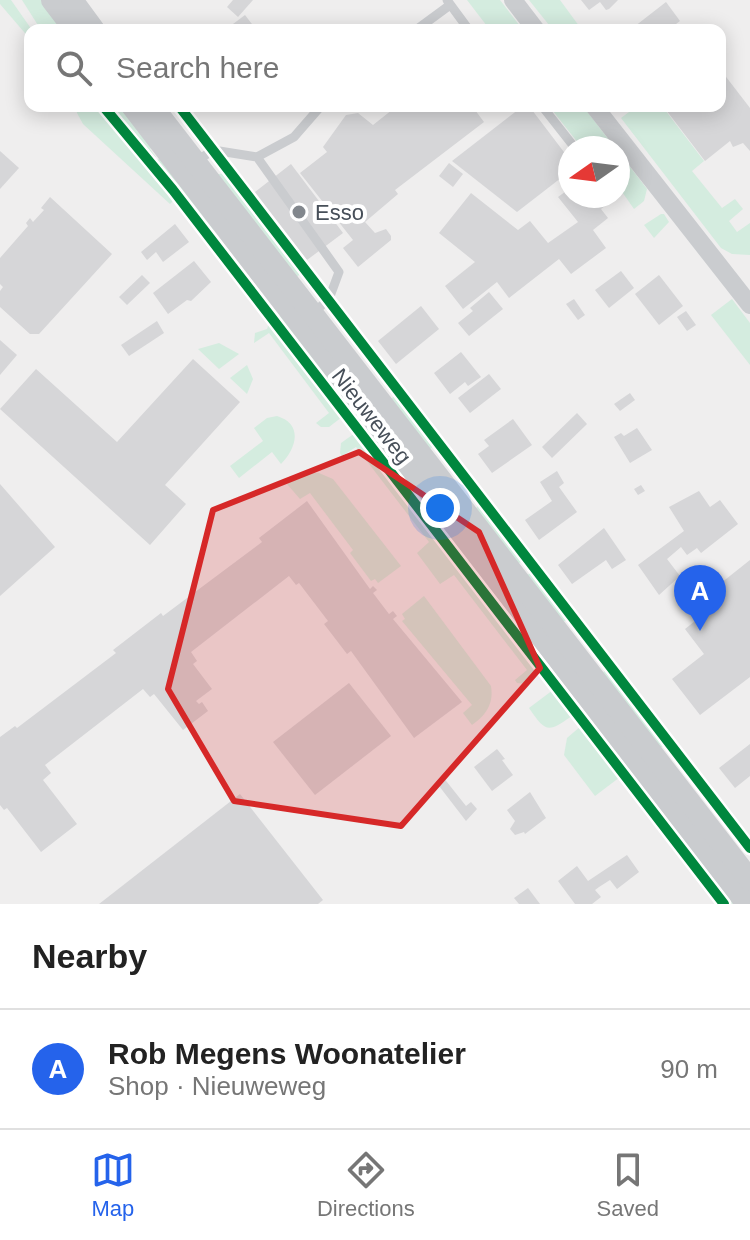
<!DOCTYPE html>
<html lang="en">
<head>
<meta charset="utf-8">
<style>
  body { margin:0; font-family:Arial,sans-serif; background:#f2f2f2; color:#222 }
  .compass { position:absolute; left:558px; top:136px; width:72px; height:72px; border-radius:50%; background:#fff; box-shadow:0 4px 20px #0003; rotate:256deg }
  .you { position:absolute; left:440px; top:508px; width:28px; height:28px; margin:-20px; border:6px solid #fff; border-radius:50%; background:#1a73e8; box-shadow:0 0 0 12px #1a73e833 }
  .badge { display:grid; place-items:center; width:52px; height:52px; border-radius:50%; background:#2563eb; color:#fff; font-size:26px; font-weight:700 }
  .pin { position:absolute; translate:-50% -66px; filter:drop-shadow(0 2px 4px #0008) }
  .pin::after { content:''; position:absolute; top:42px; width:28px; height:24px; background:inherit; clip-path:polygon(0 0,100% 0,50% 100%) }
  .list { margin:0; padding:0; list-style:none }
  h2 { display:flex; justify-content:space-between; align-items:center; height:104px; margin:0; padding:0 32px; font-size:34px }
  h2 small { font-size:26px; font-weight:400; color:#767676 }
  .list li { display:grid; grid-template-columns:52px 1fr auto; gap:24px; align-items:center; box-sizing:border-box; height:120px; padding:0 32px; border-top:2px solid #e0e0e0 }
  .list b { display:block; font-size:30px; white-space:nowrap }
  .list p { margin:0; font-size:26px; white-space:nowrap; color:#767676 }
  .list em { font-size:26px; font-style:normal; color:#767676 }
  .icon { flex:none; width:44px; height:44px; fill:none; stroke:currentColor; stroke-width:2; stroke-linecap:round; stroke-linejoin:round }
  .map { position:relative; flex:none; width:750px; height:904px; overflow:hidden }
  .search { position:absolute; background:#fff; box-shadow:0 4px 20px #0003; left:24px; right:24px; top:24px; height:88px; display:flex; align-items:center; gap:20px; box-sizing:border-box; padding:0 28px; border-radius:16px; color:#767676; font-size:30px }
  .sheet { height:224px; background:#fff }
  nav { display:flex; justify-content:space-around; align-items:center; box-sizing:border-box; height:112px; border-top:2px solid #e0e0e0; background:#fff; font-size:22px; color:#767676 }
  nav a { display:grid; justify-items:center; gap:4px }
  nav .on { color:#2563eb }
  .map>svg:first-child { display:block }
</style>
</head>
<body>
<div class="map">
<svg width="750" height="904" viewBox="0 0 750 904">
  <rect width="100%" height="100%" fill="#efeeee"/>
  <g fill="#d4ecdf">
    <polygon points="0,0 11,0 32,30 30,39 0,4"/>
    <polygon points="22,0 43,0 67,30 41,30"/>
    <polygon points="467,0 500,0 523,30 490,30"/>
    <polygon points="529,0 560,0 582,30 553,30"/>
    <polygon points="76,106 97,106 106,114 175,199 170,204 83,124 77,113"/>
    <polygon points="109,106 125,106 155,144 150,149 156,157 154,158"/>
    <polygon points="549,106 583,106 615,148 582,148"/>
    <polygon points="637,106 662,106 704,161 692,171 722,208 735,199 743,209 729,221 737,232 750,223 750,255 732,254 721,248 621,118"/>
    <polygon points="618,151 647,189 644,201 634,209 618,186"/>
    <polygon points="160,158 219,228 210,231 156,161"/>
    <polygon points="226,173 302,272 294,280 213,175"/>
    <polygon points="661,214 664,214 669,222 654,238 644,225"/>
    <polygon points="732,299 750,323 750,365 711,315"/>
    <polygon points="281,315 350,398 348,412 276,317"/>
    <polygon points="270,321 342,417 329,427 321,427 316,423 329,413 269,333 254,343 255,333 267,329"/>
    <polygon points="219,343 239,354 219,369 198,349"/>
    <polygon points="247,365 253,379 247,394 230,378"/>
    <polygon points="396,395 435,445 426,452 388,401"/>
    <path d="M277 416C303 424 297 448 281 464L272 452 239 478 230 466 263 441 254 428 267 418Z"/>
    <polygon points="374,428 431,503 428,516 361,429"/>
    <polygon points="355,433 540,673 527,684 517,683 515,680 527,670 454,575 440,584 417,553 429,542 356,447 342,456 340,453 341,443"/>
    <polygon points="310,473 319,473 333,479 401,566 378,583 375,579 371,581 350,553 353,550 310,493 300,499 287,484 297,477"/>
    <polygon points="480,504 524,559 515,567 472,512"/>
    <polygon points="448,527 492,582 488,594 437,528"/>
    <polygon points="533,571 570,619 557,624 526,576"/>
    <path d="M424 596 491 686C494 704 486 715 472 725L463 713 472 705 402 621 405 619 402 614Z"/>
    <polygon points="607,669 668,746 657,748 599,676"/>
    <path d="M553 690 573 715C548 733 546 733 529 708Z"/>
    <polygon points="596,716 659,798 654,808 588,721"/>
    <polygon points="581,726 620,777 595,796 564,755 567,738"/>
    <polygon points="671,814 740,904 728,904 662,819"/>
  </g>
  <g fill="#d6d6d8">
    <polygon points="233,0 253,0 238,17 227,7"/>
    <polygon points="581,0 618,0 609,9 606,10 600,2 589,10"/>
    <polygon points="666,2 680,21 668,30 630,30"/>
    <polygon points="245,15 255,28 252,30 225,30"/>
    <polygon points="720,69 750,108 750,151 743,143 733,147 730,141 705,161 663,106 720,106"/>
    <polygon points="397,106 472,106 484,122 395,190 398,194 365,222 375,233 386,229 391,236 391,240 358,267 343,248 353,240 300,173 327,152 323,147 346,115 358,113 373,125"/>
    <polygon points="523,106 529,106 570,160 570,171 517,212 452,161"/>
    <polygon points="0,151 19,168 0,189"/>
    <polygon points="449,163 463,174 453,187 439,176"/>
    <polygon points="291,164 343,233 307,260 255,192"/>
    <polygon points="570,188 570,196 598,196 606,205 601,209 608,218 593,230 606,248 571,274 559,259 509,298 497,282 463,309 445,286 475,262 439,233 471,193 518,230 530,221 548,243 578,222 558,197"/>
    <polygon points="50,197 112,254 39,334 30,334 0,307 0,291 3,287 0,284 0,258 28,226 26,223 30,218 33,222 44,210 41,208"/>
    <polygon points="175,224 189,242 163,262 156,252 147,260 141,252"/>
    <polygon points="194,261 211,282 191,301 187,300 168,314 153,293"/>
    <polygon points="621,271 634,288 609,308 595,290"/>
    <polygon points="142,275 150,283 127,305 119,297"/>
    <polygon points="659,275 683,306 659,325 635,294"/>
    <polygon points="489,292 503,309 469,336 458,323 473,311 470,308"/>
    <polygon points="574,299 585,315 578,320 566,304"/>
    <polygon points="421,306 439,329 396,364 378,341"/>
    <polygon points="686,311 696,325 687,331 677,317"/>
    <polygon points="157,321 164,333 129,356 121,345"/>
    <polygon points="0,340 17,355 0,375"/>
    <polygon points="461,352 481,377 468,386 465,382 450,394 434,373"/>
    <polygon points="193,359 240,402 165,485 186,504 150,545 0,409 36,369 117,442"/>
    <polygon points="489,374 501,389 470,413 458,398"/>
    <polygon points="630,393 635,400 620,411 614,404"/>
    <polygon points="577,413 587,424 552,458 542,447"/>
    <polygon points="513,419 532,445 492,473 478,454 489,446 484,440"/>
    <polygon points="637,428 652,450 630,463 614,437 621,433 624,436"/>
    <polygon points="557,471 564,483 559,487 577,512 539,540 525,520 552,501 540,482"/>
    <polygon points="0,484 55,547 0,596"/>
    <polygon points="641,485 645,491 638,495 634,489"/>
    <polygon points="699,491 710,507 720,500 738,524 701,553 697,548 687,555 681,547 667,559 680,576 659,595 638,565 684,531 669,507"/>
    <polygon points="307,501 370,589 373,586 377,590 373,593 389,614 393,611 397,616 393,619 462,702 414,738 351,651 347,654 324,624 328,621 299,583 296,585 289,576 191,652 197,661 193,664 212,689 196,701 199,704 202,702 208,711 183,730 154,694 150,697 143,689 45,765 51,773 43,780 77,824 41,852 7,808 4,810 0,805 0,737 15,726 17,728 116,653 113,650 161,613 163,616 250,551 262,542 259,538"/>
    <polygon points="604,528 626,560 612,569 606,560 572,584 558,565"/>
    <polygon points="750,560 750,677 700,715 672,679 704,654 685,629 719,602 711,591"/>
    <polygon points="349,683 391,736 315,795 273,742"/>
    <polygon points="750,744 750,776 735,788 719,768"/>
    <polygon points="497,749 505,759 502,760 513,775 492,791 474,767"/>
    <polygon points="443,777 466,806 471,802 477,809 466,821 436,782"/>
    <polygon points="530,792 546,818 525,834 524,832 515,835 510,829 515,821 507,810"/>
    <polygon points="240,794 323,900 318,904 99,904"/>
    <polygon points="627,855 639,872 617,889 610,880 599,887 595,890 601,897 592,904 575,904 558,881 577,866 588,881"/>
    <polygon points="528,888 540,904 519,904 514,898"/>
  </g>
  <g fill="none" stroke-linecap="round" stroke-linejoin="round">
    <g stroke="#cacccf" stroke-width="9">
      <polyline points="447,0 469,30"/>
      <polyline points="416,30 450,5"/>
      <polyline points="542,106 575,148"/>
      <polyline points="257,157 294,137 321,106"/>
      <polyline points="197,161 213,150 257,157 339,272 329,299 311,315"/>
    </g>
    <g stroke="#cacccf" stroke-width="18">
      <polyline points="513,0 536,30"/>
      <polyline points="594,106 750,305"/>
    </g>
    <g stroke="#cacccf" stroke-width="22">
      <polyline points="52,0 75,30"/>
      <polyline points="72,0 94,30"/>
      <polyline points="132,106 747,904"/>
      <polyline points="152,106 750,880"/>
    </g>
    <g stroke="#fff" stroke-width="15">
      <g id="cycleway">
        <polyline points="103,106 173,190 724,904"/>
        <polyline points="179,106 750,848"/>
      </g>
    </g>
    <use href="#cycleway" stroke="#00873e" stroke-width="10"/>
  </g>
  <path fill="#d62828" fill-opacity="0.2" stroke="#d62828" stroke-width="6" stroke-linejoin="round" d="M359 452 479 532 540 668 401 826 234 801 168 689 213 510Z"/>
  <circle fill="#82878d" stroke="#fff" stroke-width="3" cx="299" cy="212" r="8"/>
  <g text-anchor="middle" stroke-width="8" stroke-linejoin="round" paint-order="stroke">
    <g font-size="22" fill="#474f59" stroke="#fff" text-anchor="start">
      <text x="315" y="220">Esso</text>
    </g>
    <g font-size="22" fill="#474f59" stroke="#fff">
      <text transform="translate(372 416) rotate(52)" y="8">Nieuweweg</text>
    </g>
  </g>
</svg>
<svg class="compass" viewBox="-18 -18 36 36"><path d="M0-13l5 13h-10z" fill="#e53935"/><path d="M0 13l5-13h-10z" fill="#767676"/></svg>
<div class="you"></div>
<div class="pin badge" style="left:700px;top:631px">A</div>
<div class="search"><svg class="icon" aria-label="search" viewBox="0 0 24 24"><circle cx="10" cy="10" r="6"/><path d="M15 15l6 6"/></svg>Search here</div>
</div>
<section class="sheet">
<h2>Nearby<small></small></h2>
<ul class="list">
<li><span class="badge">A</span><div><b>Rob Megens Woonatelier</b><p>Shop · Nieuweweg</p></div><em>90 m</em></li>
</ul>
</section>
<nav>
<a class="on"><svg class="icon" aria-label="map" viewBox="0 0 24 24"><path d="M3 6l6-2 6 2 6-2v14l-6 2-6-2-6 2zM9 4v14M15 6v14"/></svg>Map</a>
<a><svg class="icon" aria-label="directions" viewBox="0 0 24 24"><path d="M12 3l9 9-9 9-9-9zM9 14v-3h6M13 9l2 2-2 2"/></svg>Directions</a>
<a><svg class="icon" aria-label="saved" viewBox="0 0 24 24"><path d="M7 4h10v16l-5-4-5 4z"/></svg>Saved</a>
</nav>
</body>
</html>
